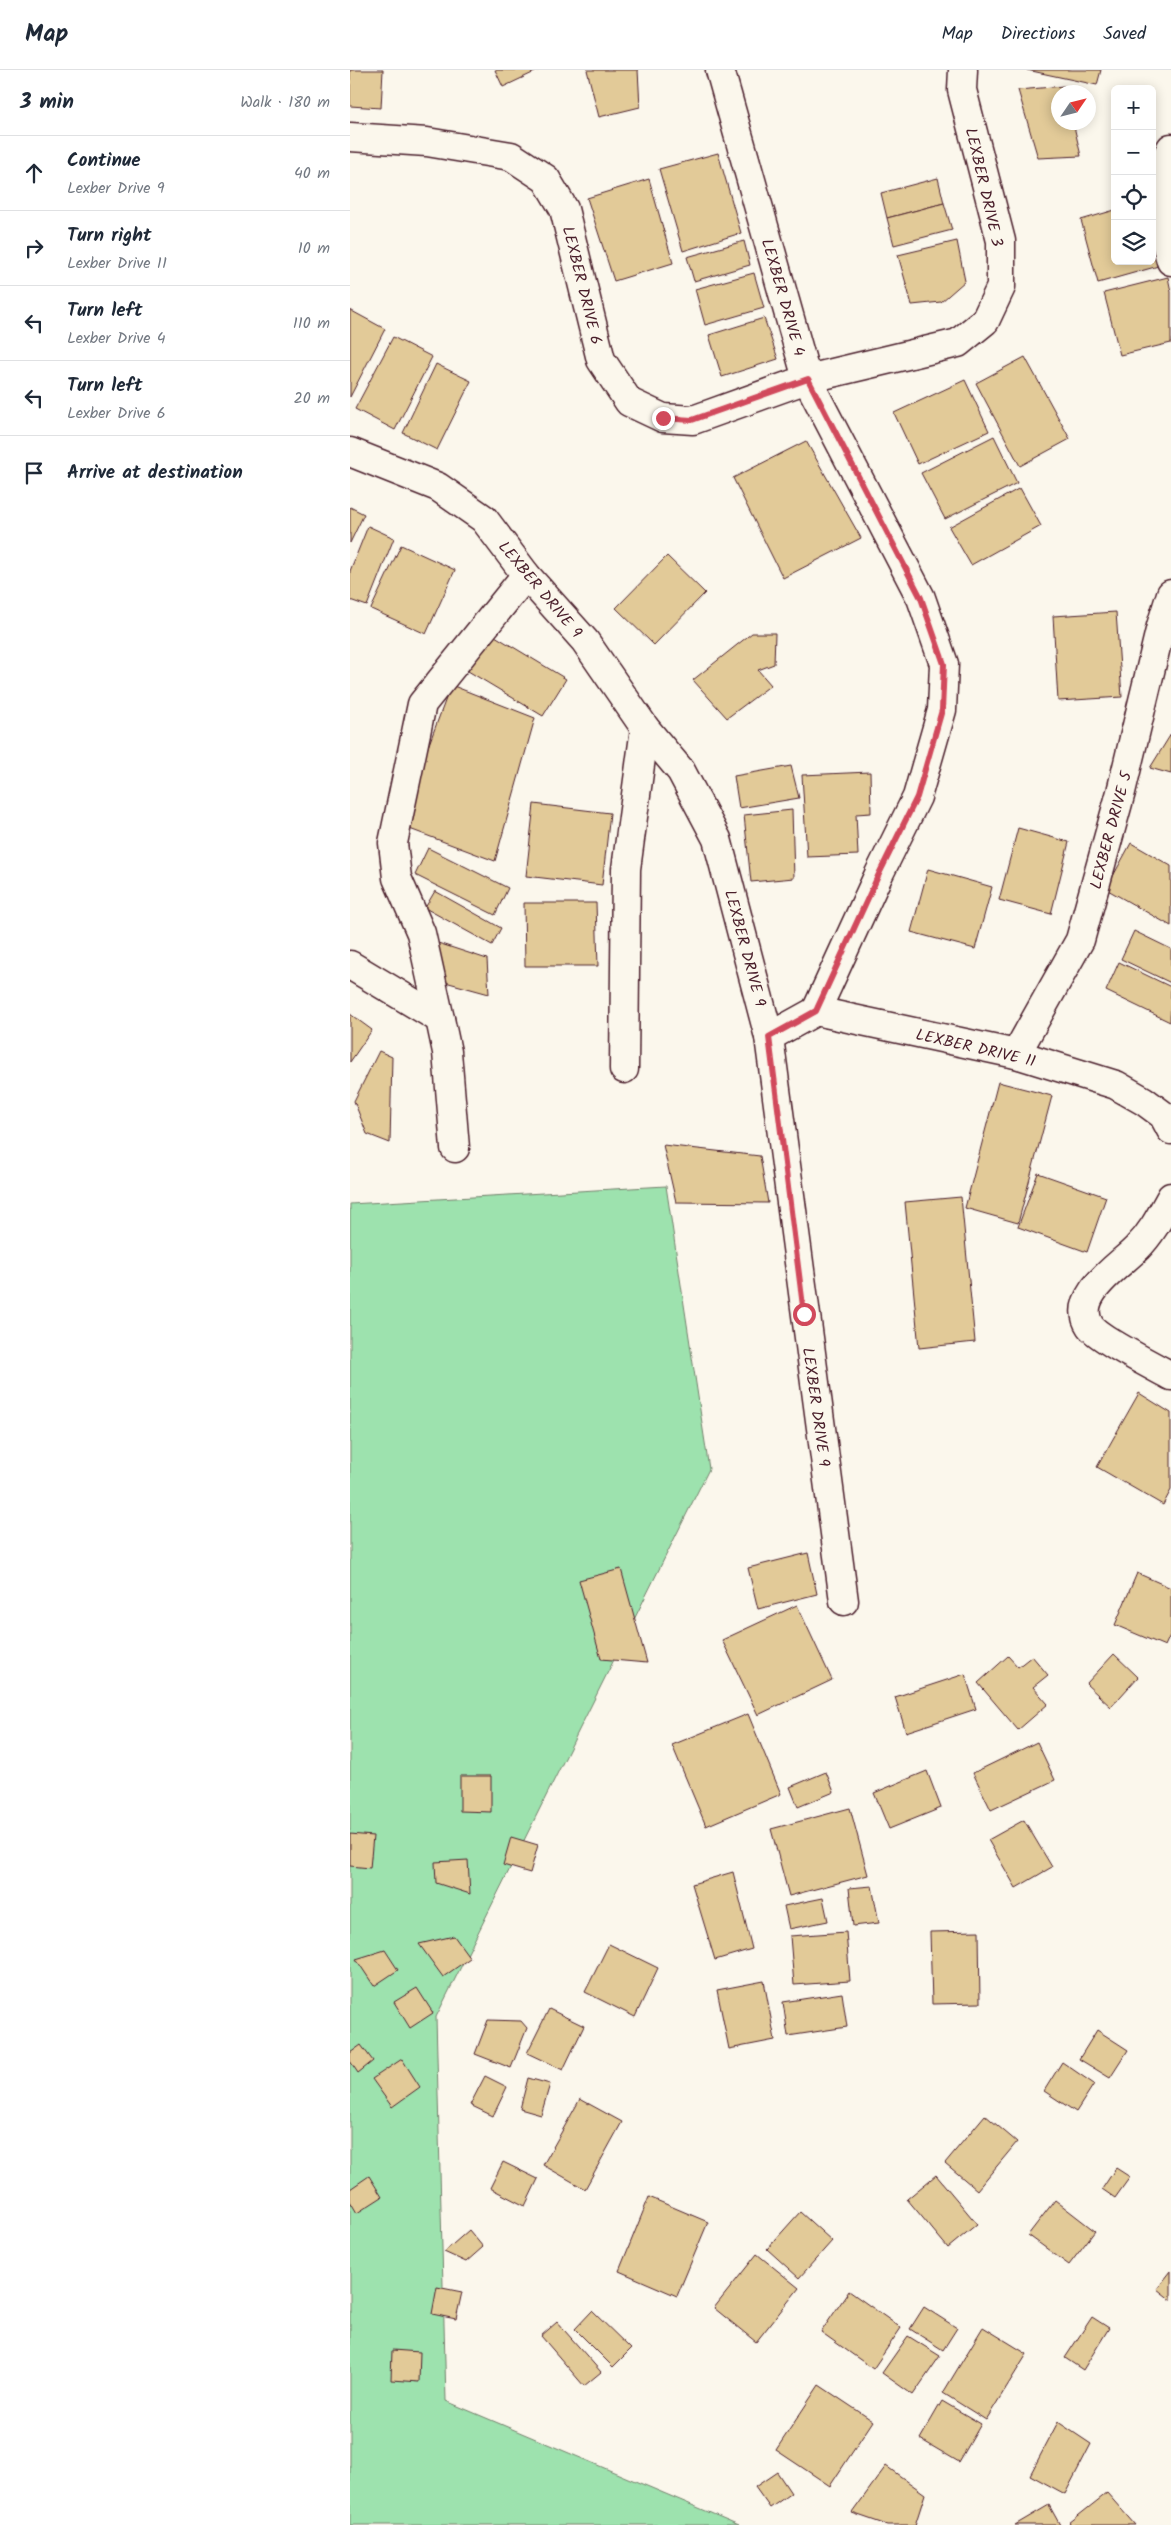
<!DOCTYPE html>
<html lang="en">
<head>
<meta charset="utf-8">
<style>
  body { margin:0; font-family:Kalam,sans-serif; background:#f6f6f7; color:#1f2937 }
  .controls { position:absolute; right:15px; top:15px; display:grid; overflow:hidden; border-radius:8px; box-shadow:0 2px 12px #0003 }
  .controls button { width:45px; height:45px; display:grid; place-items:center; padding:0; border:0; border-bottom:1px solid #e0e1e3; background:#fff; color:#1f2937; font:25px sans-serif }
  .compass { position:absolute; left:701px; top:15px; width:45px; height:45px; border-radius:50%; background:#fff; box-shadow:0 2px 12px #0003; rotate:55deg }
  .stop { position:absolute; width:15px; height:15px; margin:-11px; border:4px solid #d1495b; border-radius:50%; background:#fff }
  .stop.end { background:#d1495b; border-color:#fff; box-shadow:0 1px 5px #0008 }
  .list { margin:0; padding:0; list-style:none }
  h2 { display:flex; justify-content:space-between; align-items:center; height:65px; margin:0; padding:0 20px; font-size:21px }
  h2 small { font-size:16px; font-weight:400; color:#747a83 }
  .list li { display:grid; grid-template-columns:32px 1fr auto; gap:15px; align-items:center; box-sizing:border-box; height:75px; padding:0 20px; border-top:1px solid #e0e1e3 }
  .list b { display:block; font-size:19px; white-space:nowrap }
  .list p { margin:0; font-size:16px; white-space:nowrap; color:#747a83 }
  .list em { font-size:16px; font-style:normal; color:#747a83 }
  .icon { flex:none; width:28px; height:28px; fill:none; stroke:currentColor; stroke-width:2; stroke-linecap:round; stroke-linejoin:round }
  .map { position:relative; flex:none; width:821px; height:2455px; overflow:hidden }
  header { display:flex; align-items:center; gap:30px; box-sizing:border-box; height:70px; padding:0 25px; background:#fff; border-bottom:1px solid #e0e1e3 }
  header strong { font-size:24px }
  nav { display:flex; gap:28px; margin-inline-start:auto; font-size:18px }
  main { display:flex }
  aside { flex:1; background:#fff }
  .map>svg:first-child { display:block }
</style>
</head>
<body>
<header>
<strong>Map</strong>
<nav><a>Map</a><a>Directions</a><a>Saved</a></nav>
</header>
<main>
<aside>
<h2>3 min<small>Walk · 180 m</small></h2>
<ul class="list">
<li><svg class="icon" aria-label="ahead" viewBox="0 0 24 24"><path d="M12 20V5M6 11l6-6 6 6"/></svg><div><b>Continue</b><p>Lexber Drive 9</p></div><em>40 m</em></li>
<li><svg class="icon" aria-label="right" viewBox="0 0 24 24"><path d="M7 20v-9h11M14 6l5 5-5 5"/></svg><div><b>Turn right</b><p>Lexber Drive 11</p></div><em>10 m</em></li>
<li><svg class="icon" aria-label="left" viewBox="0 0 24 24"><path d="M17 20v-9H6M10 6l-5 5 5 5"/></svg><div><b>Turn left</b><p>Lexber Drive 4</p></div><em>110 m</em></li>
<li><svg class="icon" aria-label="left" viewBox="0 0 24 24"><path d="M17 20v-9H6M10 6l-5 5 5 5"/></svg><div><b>Turn left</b><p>Lexber Drive 6</p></div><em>20 m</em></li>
<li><svg class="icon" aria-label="arrive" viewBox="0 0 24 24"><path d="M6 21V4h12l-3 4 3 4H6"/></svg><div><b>Arrive at destination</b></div></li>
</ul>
</aside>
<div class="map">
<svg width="821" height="2455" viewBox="0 0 821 2455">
  <rect width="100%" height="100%" fill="#fbf7ec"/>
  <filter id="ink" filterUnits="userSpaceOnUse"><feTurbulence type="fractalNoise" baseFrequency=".02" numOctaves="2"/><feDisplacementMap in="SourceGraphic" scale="10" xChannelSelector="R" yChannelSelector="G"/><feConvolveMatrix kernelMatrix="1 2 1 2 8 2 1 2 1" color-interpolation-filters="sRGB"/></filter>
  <g filter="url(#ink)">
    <polygon fill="#9de2ae" stroke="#74806c" points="316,1116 359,1399 86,1947 96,2331 389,2455 0,2455 0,1134"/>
    <g fill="#e2ca98" stroke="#4a1f2b">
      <polygon points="0,0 33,0 31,38 0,36"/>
      <polygon points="145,0 189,0 153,17"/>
      <polygon points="237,0 288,0 290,37 249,47"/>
      <polygon points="677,0 751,0 747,15"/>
      <polygon points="714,16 715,22 708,22 708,52 723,52 731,86 688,88 668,20"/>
      <polygon points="368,83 391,163 333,181 309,99"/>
      <polygon points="588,108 594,133 537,148 531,123"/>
      <polygon points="299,109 323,193 264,211 237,128"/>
      <polygon points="594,133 602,160 544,175 537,148"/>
      <polygon points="765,140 765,191 802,191 802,157 812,195 748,213 731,150"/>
      <polygon points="394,171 400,195 344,211 337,187"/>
      <polygon points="607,171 615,211 591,232 562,235 548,185"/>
      <polygon points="404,203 414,238 355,255 345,219"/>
      <polygon points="818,207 821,222 821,273 770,285 754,223"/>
      <polygon points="0,240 35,259 0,327"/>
      <polygon points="414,248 428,289 372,307 359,265"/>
      <polygon points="43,267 82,287 45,360 5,339"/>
      <polygon points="675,287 720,369 670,396 626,313"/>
      <polygon points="86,294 121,311 87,380 53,363"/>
      <polygon points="615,310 639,361 568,394 544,343"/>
      <polygon points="644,366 667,413 595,449 571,403"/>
      <polygon points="456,371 511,468 433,508 383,408"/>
      <polygon points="670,418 691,456 621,495 599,457"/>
      <polygon points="0,437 14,444 0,473"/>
      <polygon points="18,456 44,468 17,536 0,530 0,501"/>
      <polygon points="51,475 105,500 76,564 21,539"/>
      <polygon points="317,486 355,523 304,575 266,538"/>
      <polygon points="766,542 772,627 708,631 703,546"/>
      <polygon points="140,563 216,609 193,646 118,601"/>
      <polygon points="402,563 425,563 424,594 408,600 421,615 377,648 343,610"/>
      <polygon points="101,615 185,648 145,791 49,755"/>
      <polygon points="821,664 821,704 800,698"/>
      <polygon points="441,696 449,728 389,738 384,706"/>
      <polygon points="520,702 521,743 506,744 508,785 457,787 452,705"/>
      <polygon points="184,734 260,743 252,815 176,806"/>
      <polygon points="442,740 444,808 401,812 394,745"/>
      <polygon points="668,758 719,772 701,844 649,830"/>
      <polygon points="781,773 821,796 821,856 756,819"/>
      <polygon points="78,778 158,818 145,845 65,805"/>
      <polygon points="578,799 642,817 625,879 561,862"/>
      <polygon points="85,821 151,858 142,875 75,838"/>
      <polygon points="174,833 246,833 248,896 175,896"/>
      <polygon points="784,861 821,879 821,913 771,889"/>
      <polygon points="88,873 137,889 139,924 88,910"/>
      <polygon points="769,892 821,917 820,952 756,921"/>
      <polygon points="0,944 22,960 0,992"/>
      <polygon points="29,981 42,987 40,1073 17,1064 4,1031"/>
      <polygon points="648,1012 702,1026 668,1153 615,1138"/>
      <polygon points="313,1075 410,1086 418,1133 326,1132"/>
      <polygon points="688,1103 756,1127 737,1182 668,1157"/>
      <polygon points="611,1127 625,1272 569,1278 555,1132"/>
      <polygon points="789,1323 821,1343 821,1420 813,1435 747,1397"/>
      <polygon points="458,1483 467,1524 408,1539 398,1498"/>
      <polygon points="271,1499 297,1593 251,1589 229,1510"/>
      <polygon points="787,1503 821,1518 821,1563 815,1576 765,1555"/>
      <polygon points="447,1535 482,1610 408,1645 372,1570"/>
      <polygon points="764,1584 788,1607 761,1637 736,1614"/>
      <polygon points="658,1586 668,1597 682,1586 698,1605 683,1617 698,1634 668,1660 628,1613"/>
      <polygon points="615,1604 626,1639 556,1662 545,1627"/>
      <polygon points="398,1644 431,1724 356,1756 322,1675"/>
      <polygon points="687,1672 705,1710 641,1740 623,1703"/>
      <polygon points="577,1701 591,1738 539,1759 524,1723"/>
      <polygon points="476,1702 484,1722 448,1737 440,1717"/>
      <polygon points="110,1706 141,1706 141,1742 110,1741"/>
      <polygon points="500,1738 518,1805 439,1826 421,1759"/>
      <polygon points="674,1750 702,1797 666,1818 638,1770"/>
      <polygon points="0,1764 23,1766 20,1798 0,1796"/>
      <polygon points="161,1767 188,1775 180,1803 153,1795"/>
      <polygon points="118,1790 120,1824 86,1813 85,1792"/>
      <polygon points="383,1802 402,1879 365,1890 342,1814"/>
      <polygon points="522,1816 529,1853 503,1856 499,1818"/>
      <polygon points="473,1828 478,1851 439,1859 434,1836"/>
      <polygon points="629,1861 630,1933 582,1934 580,1862"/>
      <polygon points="496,1862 500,1911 444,1915 440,1866"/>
      <polygon points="104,1866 120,1888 93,1907 69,1874"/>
      <polygon points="259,1874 308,1898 285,1947 235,1922"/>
      <polygon points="35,1880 48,1900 24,1916 6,1889"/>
      <polygon points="414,1911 425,1970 379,1979 367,1920"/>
      <polygon points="67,1918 83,1943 60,1958 44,1932"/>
      <polygon points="492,1923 497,1957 438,1966 433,1932"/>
      <polygon points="199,1939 234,1956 213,2000 177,1983"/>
      <polygon points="138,1950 171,1951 177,1958 161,1998 125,1984"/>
      <polygon points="747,1960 778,1980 760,2008 729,1989"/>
      <polygon points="11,1975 23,1991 8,2003 0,1991 0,1983"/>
      <polygon points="52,1989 70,2017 42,2037 22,2009"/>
      <polygon points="712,1992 744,2014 726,2042 694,2021"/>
      <polygon points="135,2006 157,2017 143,2046 120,2035"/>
      <polygon points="178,2008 200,2014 191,2045 170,2039"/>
      <polygon points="230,2029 272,2052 235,2119 193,2095"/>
      <polygon points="635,2045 667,2072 627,2120 595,2093"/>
      <polygon points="153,2092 188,2109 175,2136 140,2118"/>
      <polygon points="766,2098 780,2107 765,2128 752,2119"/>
      <polygon points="586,2105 627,2154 598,2178 557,2129"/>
      <polygon points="19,2106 32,2127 7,2143 0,2131 0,2119"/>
      <polygon points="299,2127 358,2152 327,2226 269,2201"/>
      <polygon points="705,2130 745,2161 719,2195 678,2165"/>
      <polygon points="450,2142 482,2171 449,2208 417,2179"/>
      <polygon points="119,2160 133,2177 116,2192 94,2182"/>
      <polygon points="407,2184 449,2218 406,2272 364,2238"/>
      <polygon points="821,2201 821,2230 807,2219"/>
      <polygon points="87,2217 112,2222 106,2249 82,2244"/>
      <polygon points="499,2221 551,2258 523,2299 471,2262"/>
      <polygon points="574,2237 607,2258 593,2280 560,2259"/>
      <polygon points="242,2241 281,2279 263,2297 225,2259"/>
      <polygon points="742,2247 759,2258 733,2300 715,2288"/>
      <polygon points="207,2252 251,2302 234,2316 191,2266"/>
      <polygon points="633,2257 677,2284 636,2350 593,2323"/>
      <polygon points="558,2266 590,2286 563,2325 532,2303"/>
      <polygon points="42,2280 70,2282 69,2312 41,2310"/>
      <polygon points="469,2315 523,2351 480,2416 426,2380"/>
      <polygon points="592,2331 631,2354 609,2392 570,2369"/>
      <polygon points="708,2352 741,2374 715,2424 680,2405"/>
      <polygon points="536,2396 575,2424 565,2455 537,2455 502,2443"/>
      <polygon points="427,2402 441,2423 420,2438 405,2417"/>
      <polygon points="757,2423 785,2455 720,2455 719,2453"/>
      <polygon points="699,2435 710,2455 665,2455"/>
    </g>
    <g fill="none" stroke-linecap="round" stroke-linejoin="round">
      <g stroke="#4a1f2b" stroke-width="31">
        <g id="street">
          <polyline points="370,0 457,309 571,528 594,594 592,640 567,727 529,804 466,941"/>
          <polyline points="0,67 77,72 161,86 196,109 214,139 251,290 279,332 313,348 343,350 457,309 608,273 635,251 651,217 651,171 612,20 613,0"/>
          <polyline points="821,78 812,96 817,177 821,191"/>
          <polyline points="0,382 88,417 134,449 176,505 235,571 295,658 331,701 367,769 419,967 494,1531"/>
          <polyline points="0,895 90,949"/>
          <polyline points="419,967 466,941 666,984 766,1015 794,1031 813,1045 821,1060"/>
          <polyline points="666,984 730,870 771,722 811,556 821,524"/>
          <polyline points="274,999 276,799 295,658"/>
          <polyline points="105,1078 97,982 90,949 71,863 47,808 43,773 72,634 176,505"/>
          <path d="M821 1127C811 1145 802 1163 787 1178 771 1195 720 1226 740 1256 748 1268 805 1297 821 1306"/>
        </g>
      </g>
      <use href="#street" stroke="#fbf7ec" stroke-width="28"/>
    </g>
  </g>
  <g fill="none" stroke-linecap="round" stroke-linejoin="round" filter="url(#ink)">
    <polyline stroke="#d1495b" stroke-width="6" points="313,348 342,350 458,309 571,528 594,594 592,640 567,727 529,804 466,941 419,967 454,1244"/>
  </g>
  <g text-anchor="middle" stroke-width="4.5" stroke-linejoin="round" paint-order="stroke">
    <g font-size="16" fill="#4a1f2b" stroke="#fbf7ec">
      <text transform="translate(635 117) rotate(77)" y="6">LEXBER DRIVE 3</text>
      <text transform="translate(233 215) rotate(76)" y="6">LEXBER DRIVE 6</text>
      <text transform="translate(434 227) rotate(74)" y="6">LEXBER DRIVE 4</text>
      <text transform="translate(191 519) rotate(50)" y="6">LEXBER DRIVE 9</text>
      <text transform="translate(760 760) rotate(-75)" y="6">LEXBER DRIVE 5</text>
      <text transform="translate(396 878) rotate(75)" y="6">LEXBER DRIVE 9</text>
      <text transform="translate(626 977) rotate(13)" y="6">LEXBER DRIVE 11</text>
      <text transform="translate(467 1337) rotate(82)" y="6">LEXBER DRIVE 9</text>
    </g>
  </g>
</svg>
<div class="controls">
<button>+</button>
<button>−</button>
<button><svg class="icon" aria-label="locate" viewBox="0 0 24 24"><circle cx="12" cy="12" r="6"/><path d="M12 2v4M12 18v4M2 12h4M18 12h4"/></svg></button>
<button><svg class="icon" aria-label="layers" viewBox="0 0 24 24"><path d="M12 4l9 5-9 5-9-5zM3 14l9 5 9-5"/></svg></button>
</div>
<svg class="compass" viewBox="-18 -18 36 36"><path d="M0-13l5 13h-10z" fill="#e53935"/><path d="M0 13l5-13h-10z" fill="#747a83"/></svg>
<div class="stop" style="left:454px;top:1244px"></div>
<div class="stop end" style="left:313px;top:348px"></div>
</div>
</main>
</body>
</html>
